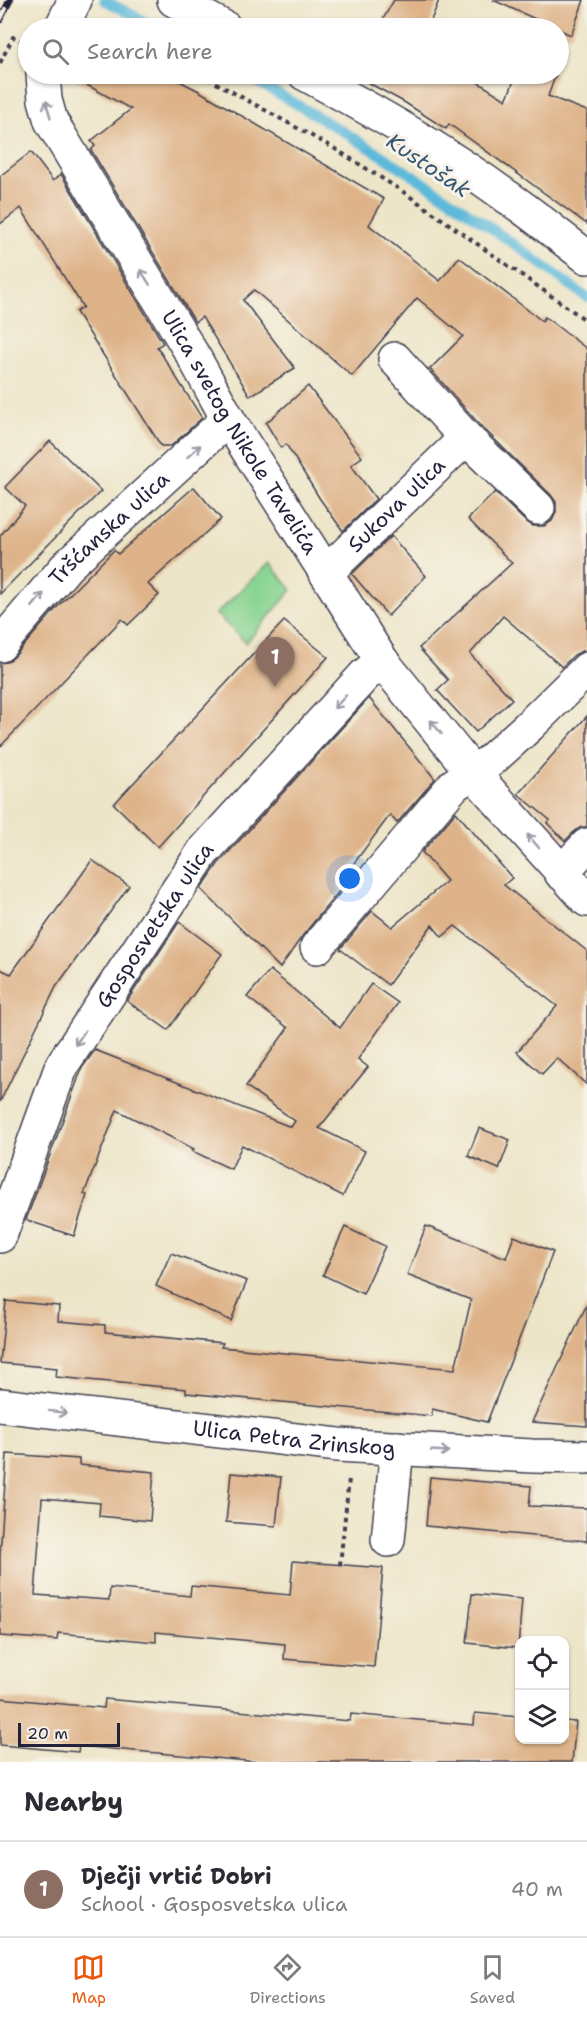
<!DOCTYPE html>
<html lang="en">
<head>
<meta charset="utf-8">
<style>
  body { margin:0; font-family:"Shantell Sans",sans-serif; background:#f2f2f3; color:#2b2b33 }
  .controls { position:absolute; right:18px; bottom:18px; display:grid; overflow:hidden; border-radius:12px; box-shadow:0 2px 4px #0004 }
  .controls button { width:54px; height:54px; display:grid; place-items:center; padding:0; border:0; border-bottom:2px solid #e1e1e2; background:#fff; color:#2b2b33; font:30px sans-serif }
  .scale { position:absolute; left:18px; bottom:15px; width:102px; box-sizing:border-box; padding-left:6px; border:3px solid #22223b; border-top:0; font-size:16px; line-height:21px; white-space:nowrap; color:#22223b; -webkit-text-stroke:4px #f7f3e8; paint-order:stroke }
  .you { position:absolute; left:350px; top:879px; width:21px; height:21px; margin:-15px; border:4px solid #fff; border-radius:50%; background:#1a73e8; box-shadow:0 0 0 9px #1a73e833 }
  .badge { display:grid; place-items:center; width:39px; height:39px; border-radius:50%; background:#ea580c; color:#fff; font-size:20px; font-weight:700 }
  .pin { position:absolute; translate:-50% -50px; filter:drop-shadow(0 2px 3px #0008) }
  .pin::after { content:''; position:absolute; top:32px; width:21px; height:18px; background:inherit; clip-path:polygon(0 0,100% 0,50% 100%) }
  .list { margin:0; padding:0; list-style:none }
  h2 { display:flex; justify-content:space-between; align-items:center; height:78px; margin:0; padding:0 24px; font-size:26px }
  h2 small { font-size:20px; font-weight:400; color:#7c7c81 }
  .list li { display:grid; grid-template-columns:39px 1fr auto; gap:18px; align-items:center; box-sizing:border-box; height:96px; padding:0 24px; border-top:2px solid #e1e1e2 }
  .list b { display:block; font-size:22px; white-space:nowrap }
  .list p { margin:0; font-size:20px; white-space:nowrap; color:#7c7c81 }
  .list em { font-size:20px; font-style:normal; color:#7c7c81 }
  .icon { flex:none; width:33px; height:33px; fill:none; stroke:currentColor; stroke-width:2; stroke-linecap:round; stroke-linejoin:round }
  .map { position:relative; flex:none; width:587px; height:1762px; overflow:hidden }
  .search { position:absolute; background:#fff; box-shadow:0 2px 4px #0004; left:18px; right:18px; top:18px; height:66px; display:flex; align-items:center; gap:15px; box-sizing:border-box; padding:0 21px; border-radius:33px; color:#7c7c81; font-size:22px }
  .sheet { height:174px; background:#fff }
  nav { display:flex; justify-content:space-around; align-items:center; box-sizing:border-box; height:84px; border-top:2px solid #e1e1e2; background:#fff; font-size:16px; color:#7c7c81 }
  nav a { display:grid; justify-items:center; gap:3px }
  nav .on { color:#ea580c }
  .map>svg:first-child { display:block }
</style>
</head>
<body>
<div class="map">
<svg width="587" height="1762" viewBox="0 0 587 1762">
  <rect width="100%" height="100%" fill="#f7f3e8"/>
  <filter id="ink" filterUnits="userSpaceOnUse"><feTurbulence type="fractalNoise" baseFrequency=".0167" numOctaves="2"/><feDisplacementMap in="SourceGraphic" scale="12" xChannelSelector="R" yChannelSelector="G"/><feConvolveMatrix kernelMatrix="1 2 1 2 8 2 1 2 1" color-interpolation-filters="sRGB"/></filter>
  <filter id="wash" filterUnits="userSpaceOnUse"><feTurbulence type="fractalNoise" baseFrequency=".008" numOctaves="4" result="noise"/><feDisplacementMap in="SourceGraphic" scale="24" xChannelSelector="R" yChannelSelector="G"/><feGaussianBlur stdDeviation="1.35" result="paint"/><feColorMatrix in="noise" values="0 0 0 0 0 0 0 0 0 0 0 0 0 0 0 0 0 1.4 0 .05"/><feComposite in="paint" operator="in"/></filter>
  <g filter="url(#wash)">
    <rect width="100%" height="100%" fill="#ede5c8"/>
    <polygon fill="#88d491" stroke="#557b66" stroke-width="1.5" points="269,563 292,590 246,643 216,614"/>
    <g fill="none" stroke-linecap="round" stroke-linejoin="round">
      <g stroke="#5cb9da" stroke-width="10">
        <polyline points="104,0 158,28"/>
        <path d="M242 74C363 139 478 215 587 298"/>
      </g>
    </g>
    <g id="blocks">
      <g fill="#deb389">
        <polygon points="394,0 439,0 428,28 378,28"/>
        <polygon points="493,0 584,0 571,35"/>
        <polygon points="67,74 166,74 199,91 384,199 369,225 440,281 459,257 542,321 545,317 587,349 587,651 582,651 574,655 562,667 503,616 470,654 512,699 476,732 437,690 448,680 419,648 512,563 468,519 495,492 525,521 533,526 544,526 552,521 556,512 556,502 551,495 480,425 430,369 463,336 417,298 352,376 254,290 243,300 295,368 250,396 202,317 195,322 91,150 95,146 91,141 131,109"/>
        <polygon points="352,74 465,74 506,100 517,74 556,74 548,96 587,111 587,224 449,124 446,129 404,102"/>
        <polygon points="31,152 53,181 61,174 163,343 157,347 202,418 171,446 161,446 76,312 83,307 21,208 0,224 0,176"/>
        <polygon points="308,386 362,457 351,465 376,499 343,531 320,499 286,444 281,448 266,423"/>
        <polygon points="50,441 101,491 0,594 0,536 25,506 5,487"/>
        <polygon points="194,487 221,519 148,584 159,595 128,625 122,619 0,747 0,663 7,662 14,657 59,605 114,550 118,554"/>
        <polygon points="391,536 426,576 388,616 352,574"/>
        <polygon points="284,621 328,657 158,847 114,804"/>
        <polygon points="369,698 435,779 397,823 390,815 337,886 341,889 303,935 280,968 201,889 218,864"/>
        <polygon points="587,716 587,827 581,827 574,832 565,841 547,823 550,820 518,794"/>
        <polygon points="456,812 512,878 504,885 587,951 587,1085 557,1058 542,1074 517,1052 557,1006 455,926 442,937 432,925 388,985 340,949 372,911 392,927 447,881 422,852"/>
        <polygon points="92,860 129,886 56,987 0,1102 0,969 11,974"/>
        <polygon points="179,922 222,954 168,1030 127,1001"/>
        <polygon points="270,970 340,1028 371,984 398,1003 358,1059 368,1067 319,1128 365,1151 343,1196 242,1145 231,1169 192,1151 194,1149 117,1110 84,1194 87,1195 74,1236 26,1220 82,1068 95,1050 291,1127 295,1121 246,1086 288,1028 247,997"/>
        <polygon points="479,1128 510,1140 499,1169 468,1156"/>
        <polygon points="426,1226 506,1258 514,1236 553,1252 487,1422 432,1409 432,1416 186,1393 186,1389 56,1377 57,1368 0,1363 6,1301 59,1306 58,1321 105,1325 105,1332 223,1343 221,1347 455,1369 471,1300 407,1275"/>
        <polygon points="345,1227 385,1246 363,1294 323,1275"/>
        <polygon points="171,1253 247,1281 231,1321 156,1286"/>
        <polygon points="587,1304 587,1426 532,1422"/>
        <polygon points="7,1454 79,1459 79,1465 154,1472 150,1521 99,1516 100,1503 42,1498 35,1595 109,1600 110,1588 190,1596 191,1586 290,1595 293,1561 383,1568 374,1667 284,1659 285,1644 156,1632 156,1642 58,1633 57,1640 0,1636 0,1556"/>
        <polygon points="231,1473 281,1477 276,1526 226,1522"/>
        <polygon points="430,1477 531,1486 529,1506 587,1508 587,1541 426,1526"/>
        <polygon points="472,1594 522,1599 518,1648 467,1643"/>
        <polygon points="0,1698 104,1708 105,1699 350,1721 351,1714 474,1725 475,1713 519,1717 519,1740 564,1740 564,1721 576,1722 572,1762 259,1762 79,1746 78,1752 0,1745"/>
      </g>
    </g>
  </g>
  <g filter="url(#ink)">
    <use href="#blocks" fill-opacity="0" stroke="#403f50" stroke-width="1.5"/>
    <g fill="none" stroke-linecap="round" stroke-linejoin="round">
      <g stroke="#403f50" stroke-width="36">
        <g id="minor">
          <polyline points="174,0 225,28"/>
          <polyline points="61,28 75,0"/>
          <path id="s1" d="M43 74 45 100 51 121 194 357 228 419 382 661 473 773 587 900"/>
          <path d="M305 74C374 111 443 150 506 196 534 215 560 237 587 257"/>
          <polyline points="395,359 466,438 538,508"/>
          <path id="s2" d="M326 573 466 438"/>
          <path id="s3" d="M0 645 67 566 228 419"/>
          <polyline points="561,873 587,845"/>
          <polyline points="317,947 454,785 490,761 530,725 587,669"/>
          <path id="s4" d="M0 1236 62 1065 203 852 365 675 382 661"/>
          <path id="s5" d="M0 1405 338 1445 532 1456 587 1457"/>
          <polyline points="388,1540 397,1448"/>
        </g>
      </g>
      <g stroke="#403f50" stroke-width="4" stroke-dasharray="4.5 4.5" stroke-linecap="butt">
        <polyline points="101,22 113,28"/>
        <polyline points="0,63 13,37 28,44"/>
        <polyline points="200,74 337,150 402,191 587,321"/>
        <polyline points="340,1565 349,1479"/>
      </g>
      <use href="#minor" stroke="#fff" stroke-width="33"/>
      <g stroke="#22223b" stroke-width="7">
        <polyline id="rail" points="0,20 10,0"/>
      </g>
      <use href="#rail" stroke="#f7f3e8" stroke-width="4.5" stroke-dasharray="14" stroke-linecap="butt"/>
    </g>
    <defs><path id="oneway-shaft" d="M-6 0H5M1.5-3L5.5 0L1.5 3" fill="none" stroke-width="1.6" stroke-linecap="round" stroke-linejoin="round" transform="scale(1.5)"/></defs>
    <g stroke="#9c9ca7">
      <use href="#oneway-shaft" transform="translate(48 109) rotate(-106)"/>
      <use href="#oneway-shaft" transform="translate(145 277) rotate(-122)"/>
      <use href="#oneway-shaft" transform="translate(194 451) rotate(-42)"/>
      <use href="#oneway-shaft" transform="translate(38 600) rotate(-50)"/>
      <use href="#oneway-shaft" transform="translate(340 702) rotate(132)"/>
      <use href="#oneway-shaft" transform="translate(436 727) rotate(-129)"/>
      <use href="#oneway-shaft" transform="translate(533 841) rotate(-131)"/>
      <use href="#oneway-shaft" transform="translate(80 1038) rotate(124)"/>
      <use href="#oneway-shaft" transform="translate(58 1412) rotate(7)"/>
      <use href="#oneway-shaft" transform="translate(440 1451) rotate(3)"/>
    </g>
  </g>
  <g text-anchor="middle" stroke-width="6" stroke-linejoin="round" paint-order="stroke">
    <g font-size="21" fill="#22223b" stroke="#f7f3e8">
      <text dy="7" stroke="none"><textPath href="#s1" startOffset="412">Ulica svetog Nikole Tavelića</textPath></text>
      <text dy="7" stroke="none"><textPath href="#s2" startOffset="98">Sukova ulica</textPath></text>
      <text dy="7" stroke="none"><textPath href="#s3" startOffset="160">Tršćanska ulica</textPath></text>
      <text dy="7" stroke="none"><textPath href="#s4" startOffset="350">Gosposvetska ulica</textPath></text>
      <text dy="7" stroke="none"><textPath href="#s5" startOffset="296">Ulica Petra Zrinskog</textPath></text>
    </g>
    <g font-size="22" font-style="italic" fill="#365773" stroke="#f7f3e8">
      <text transform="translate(429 165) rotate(34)" y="8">Kustošak</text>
    </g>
  </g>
</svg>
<div class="controls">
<button><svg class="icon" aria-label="locate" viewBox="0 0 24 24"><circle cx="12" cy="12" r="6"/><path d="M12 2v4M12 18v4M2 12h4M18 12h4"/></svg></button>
<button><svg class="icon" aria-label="layers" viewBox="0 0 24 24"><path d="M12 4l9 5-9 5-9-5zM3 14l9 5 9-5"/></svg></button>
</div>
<div class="scale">20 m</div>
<div class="you"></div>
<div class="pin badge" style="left:275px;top:687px;background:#8d6e63">1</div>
<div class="search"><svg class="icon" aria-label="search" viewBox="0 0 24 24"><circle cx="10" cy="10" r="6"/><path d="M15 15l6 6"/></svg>Search here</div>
</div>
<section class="sheet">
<h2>Nearby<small></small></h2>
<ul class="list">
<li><span class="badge" style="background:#8d6e63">1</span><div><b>Dječji vrtić Dobri</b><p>School · Gosposvetska ulica</p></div><em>40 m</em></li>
</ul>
</section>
<nav>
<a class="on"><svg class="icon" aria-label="map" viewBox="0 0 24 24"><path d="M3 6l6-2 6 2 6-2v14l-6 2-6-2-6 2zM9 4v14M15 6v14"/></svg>Map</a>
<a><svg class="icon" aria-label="directions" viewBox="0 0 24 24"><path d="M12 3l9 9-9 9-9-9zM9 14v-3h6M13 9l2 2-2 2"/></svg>Directions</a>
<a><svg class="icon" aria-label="saved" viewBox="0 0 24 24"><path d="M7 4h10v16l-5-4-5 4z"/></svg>Saved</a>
</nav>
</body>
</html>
